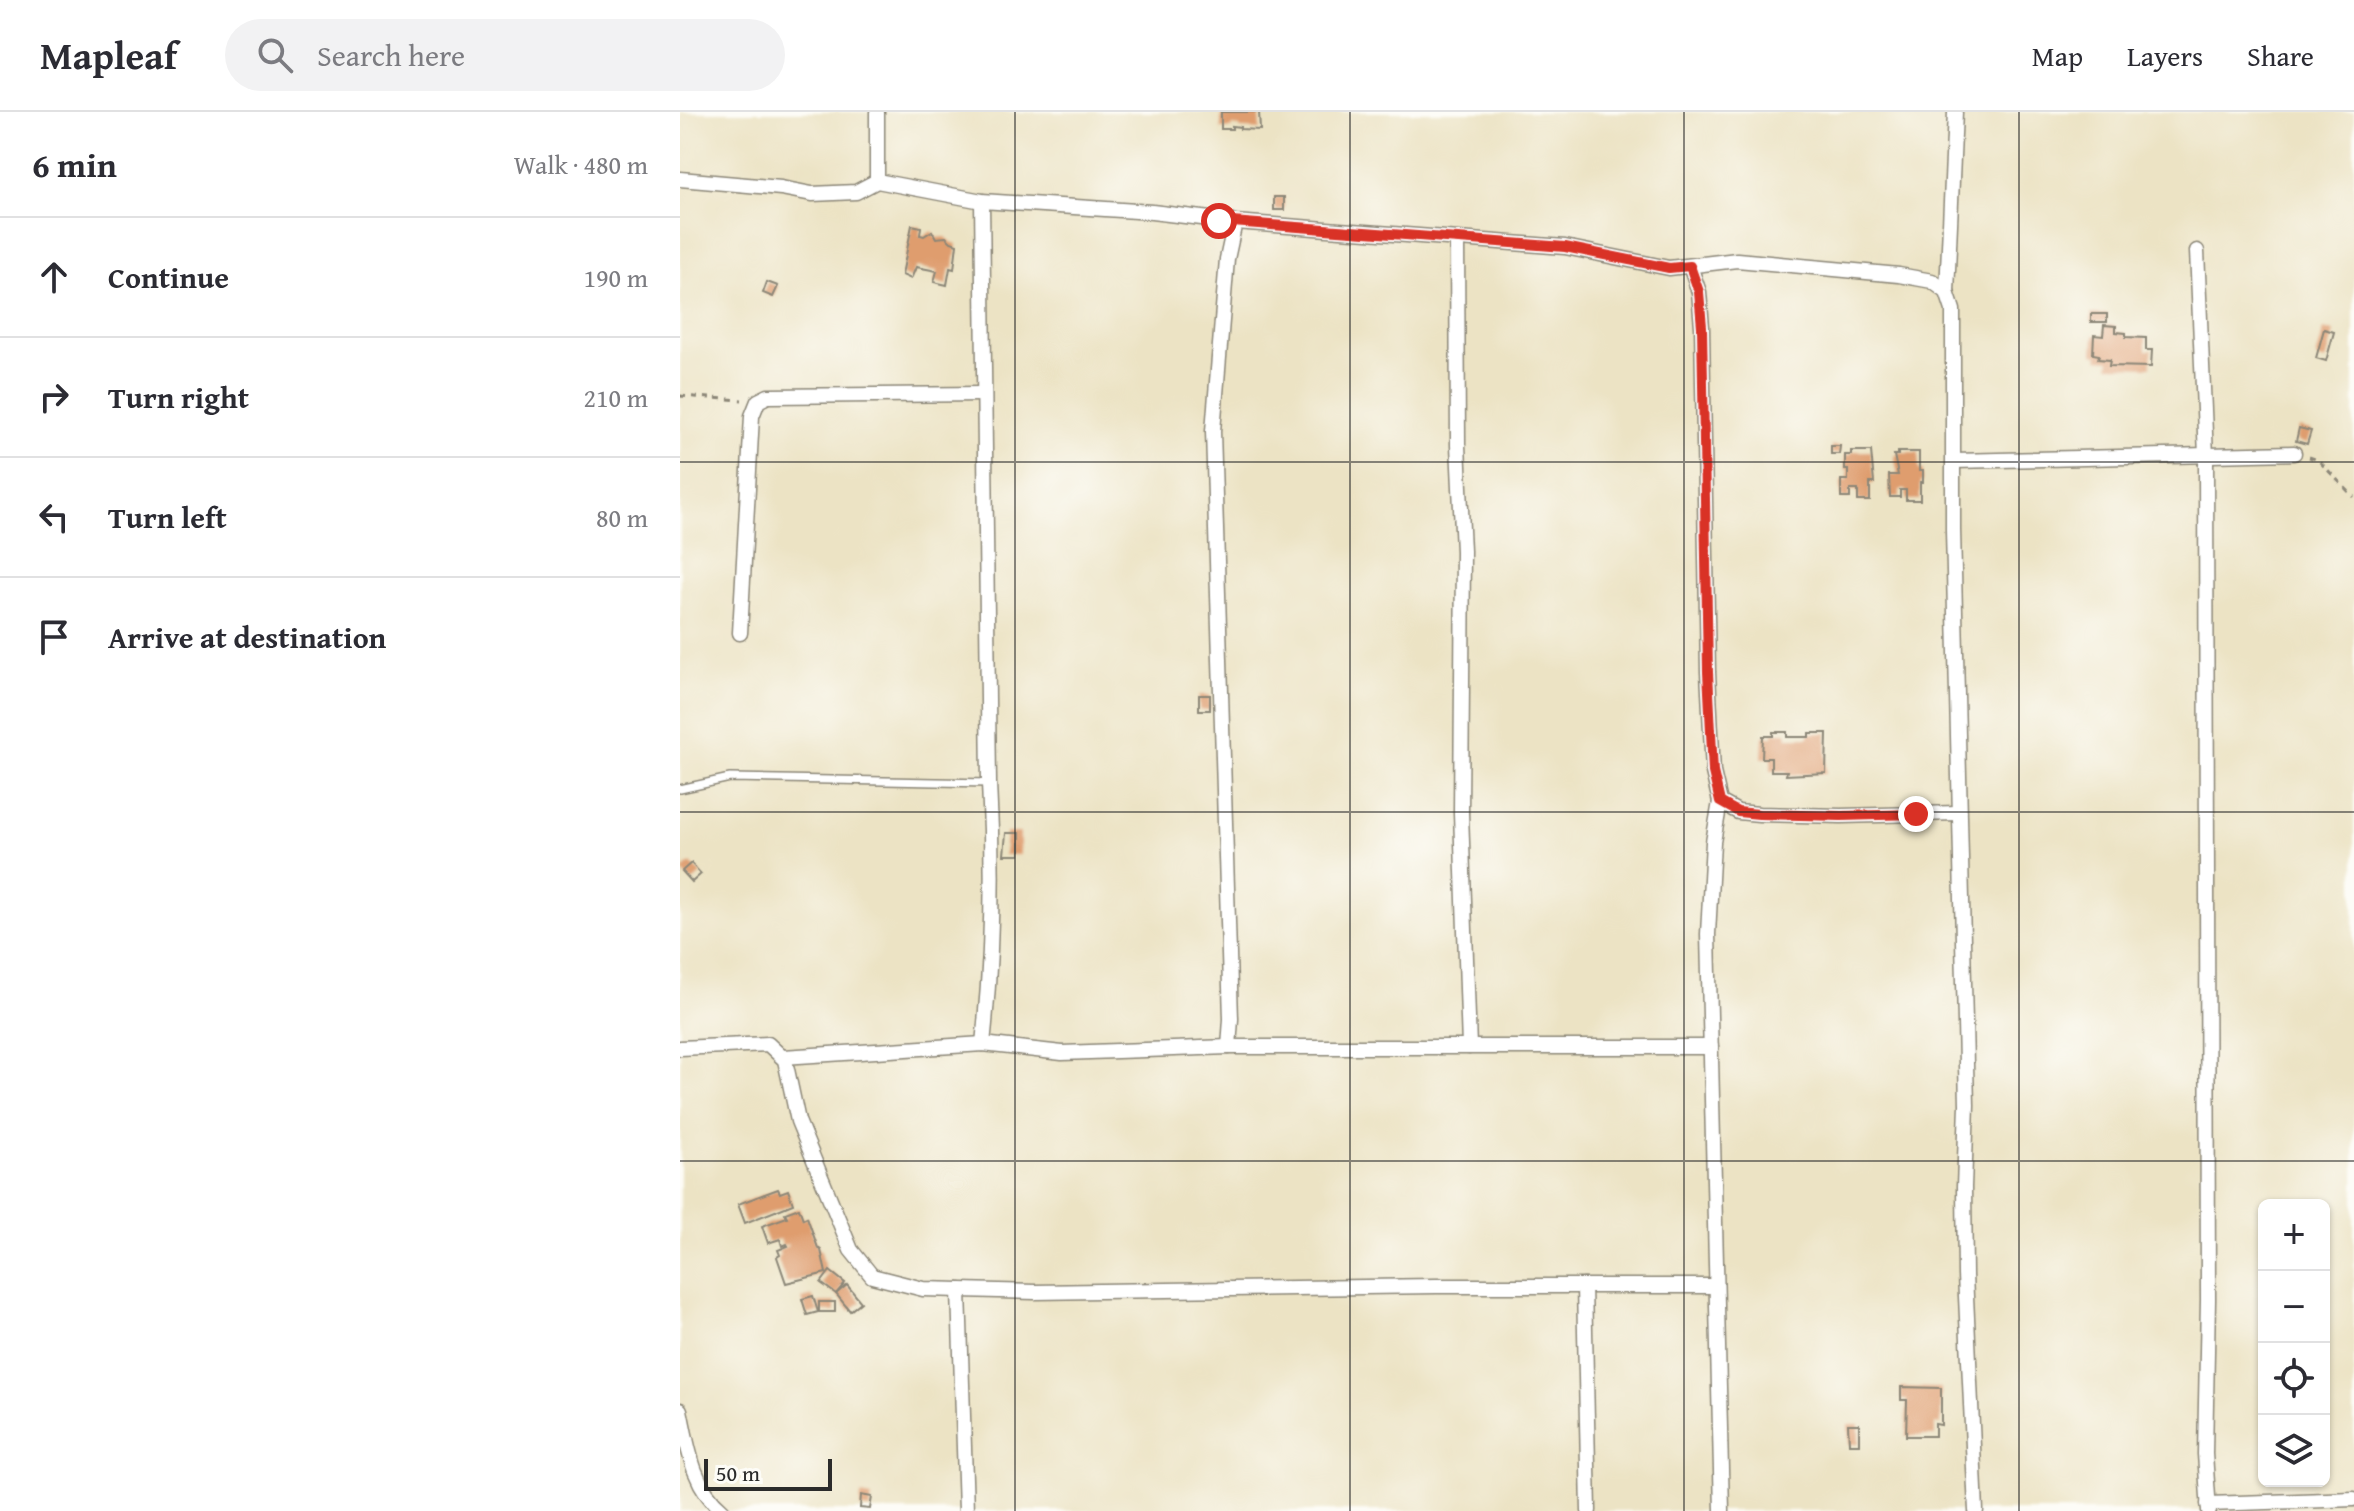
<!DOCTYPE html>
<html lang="en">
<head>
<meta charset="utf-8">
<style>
  body { margin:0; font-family:"Gentium Book Plus",serif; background:#f2f2f3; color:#2b2b33 }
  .controls { position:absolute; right:24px; bottom:24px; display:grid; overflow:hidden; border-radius:12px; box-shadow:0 2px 6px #0004 }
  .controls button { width:72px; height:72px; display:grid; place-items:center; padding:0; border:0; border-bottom:2px solid #e1e1e2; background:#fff; color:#2b2b33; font:40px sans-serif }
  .scale { position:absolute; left:24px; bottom:20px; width:128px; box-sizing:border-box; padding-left:8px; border:4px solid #2b2b2b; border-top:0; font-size:22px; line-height:28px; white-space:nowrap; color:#2b2b2b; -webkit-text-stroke:6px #fdfcf7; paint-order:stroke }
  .stop { position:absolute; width:24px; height:24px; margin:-18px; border:6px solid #d93025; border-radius:50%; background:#fff }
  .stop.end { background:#d93025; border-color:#fff; box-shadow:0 2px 8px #0008 }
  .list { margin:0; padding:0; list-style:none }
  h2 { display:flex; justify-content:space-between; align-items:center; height:104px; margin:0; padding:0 32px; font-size:34px }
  h2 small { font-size:26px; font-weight:400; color:#7c7c81 }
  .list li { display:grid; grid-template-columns:52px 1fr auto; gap:24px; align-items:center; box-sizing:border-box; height:120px; padding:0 32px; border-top:2px solid #e1e1e2 }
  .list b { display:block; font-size:30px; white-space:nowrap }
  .list em { font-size:26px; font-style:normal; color:#7c7c81 }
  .icon { flex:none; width:44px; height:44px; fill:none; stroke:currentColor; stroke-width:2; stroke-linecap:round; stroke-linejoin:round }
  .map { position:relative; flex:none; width:1674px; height:1399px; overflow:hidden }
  header { display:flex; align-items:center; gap:48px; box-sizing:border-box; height:112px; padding:0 40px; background:#fff; border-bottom:2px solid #e1e1e2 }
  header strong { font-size:38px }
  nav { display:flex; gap:44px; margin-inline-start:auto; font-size:28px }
  .search { width:560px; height:72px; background:#f2f2f3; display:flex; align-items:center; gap:20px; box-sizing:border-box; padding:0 28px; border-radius:44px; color:#7c7c81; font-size:30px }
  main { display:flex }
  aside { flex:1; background:#fff }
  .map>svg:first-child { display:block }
</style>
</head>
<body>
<header>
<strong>Mapleaf</strong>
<div class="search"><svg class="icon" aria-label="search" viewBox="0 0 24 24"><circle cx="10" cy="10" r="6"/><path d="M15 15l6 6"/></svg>Search here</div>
<nav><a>Map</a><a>Layers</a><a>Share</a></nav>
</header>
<main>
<aside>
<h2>6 min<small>Walk · 480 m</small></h2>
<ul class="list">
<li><svg class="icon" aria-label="ahead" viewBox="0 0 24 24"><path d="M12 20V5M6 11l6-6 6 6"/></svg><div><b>Continue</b></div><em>190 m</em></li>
<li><svg class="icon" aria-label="right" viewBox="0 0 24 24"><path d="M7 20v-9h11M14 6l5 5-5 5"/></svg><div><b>Turn right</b></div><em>210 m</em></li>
<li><svg class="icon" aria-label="left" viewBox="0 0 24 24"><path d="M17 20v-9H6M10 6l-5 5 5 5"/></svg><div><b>Turn left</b></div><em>80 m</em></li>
<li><svg class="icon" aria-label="arrive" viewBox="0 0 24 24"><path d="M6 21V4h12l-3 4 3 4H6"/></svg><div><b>Arrive at destination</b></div></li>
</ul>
</aside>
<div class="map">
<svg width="1674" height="1399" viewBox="0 0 1674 1399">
  <rect width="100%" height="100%" fill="#fdfcf7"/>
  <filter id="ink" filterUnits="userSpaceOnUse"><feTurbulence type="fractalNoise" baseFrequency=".0125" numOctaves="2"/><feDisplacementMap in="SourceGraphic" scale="16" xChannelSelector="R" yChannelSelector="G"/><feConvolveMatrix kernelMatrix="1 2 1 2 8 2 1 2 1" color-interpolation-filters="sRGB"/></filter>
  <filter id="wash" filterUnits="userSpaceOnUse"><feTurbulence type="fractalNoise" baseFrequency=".006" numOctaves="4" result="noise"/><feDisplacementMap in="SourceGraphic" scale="32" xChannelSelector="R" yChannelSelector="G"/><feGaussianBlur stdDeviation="1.8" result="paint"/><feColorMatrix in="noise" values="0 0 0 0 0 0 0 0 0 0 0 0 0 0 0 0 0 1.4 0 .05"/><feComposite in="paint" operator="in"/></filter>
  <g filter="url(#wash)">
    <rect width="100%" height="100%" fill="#ece3c4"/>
    <g id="blocks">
      <g fill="#df9d6e">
        <polygon points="541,0 579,0 580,18 560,17 560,15 552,14 552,17 541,17"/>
        <rect x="594" y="85" width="10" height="13"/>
        <polygon points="232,113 241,115 240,123 244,124 252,119 256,126 266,125 271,130 277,132 274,157 270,156 267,173 254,170 257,159 236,155 231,167 222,163"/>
        <polygon points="87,170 98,174 93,185 83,181"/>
        <rect x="1411" y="202" width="16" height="8"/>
        <polygon points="1424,213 1436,214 1436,220 1446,221 1446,225 1466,226 1466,238 1472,238 1471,255 1429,254 1430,248 1418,247 1419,243 1413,242 1414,223 1423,224"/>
        <polygon points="1644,217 1654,220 1646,249 1636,246"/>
        <polygon points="1619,316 1631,319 1627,332 1616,329"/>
        <polygon points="1151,334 1160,334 1159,342 1151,342"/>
        <polygon points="1171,339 1191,339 1194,371 1190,371 1190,389 1178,389 1178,378 1170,378 1170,386 1161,386 1161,368 1168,368 1168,358 1165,358 1165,343 1171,343"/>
        <polygon points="1218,340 1239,340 1239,358 1243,358 1243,370 1240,370 1240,388 1226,388 1226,378 1220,378 1220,385 1210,385 1209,363 1218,363 1214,343 1218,343"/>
        <rect x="519" y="583" width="11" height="15"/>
        <polygon points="1093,620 1107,620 1107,625 1129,625 1129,621 1147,621 1146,661 1106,663 1107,659 1091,659 1091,646 1082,646 1083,624 1093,624"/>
        <polygon points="326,721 340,721 340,743 324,743"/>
        <polygon points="11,751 21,762 12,770 2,759"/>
        <polygon points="98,1077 100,1081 108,1078 113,1092 65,1111 58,1092"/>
        <polygon points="119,1096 123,1107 127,1105 138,1136 141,1138 146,1161 106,1171 97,1145 100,1143 98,1138 108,1134 107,1132 102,1134 100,1127 88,1131 82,1114 107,1105 105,1101"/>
        <polygon points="150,1159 165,1171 156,1182 141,1171"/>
        <polygon points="167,1173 181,1190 170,1199 156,1182"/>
        <polygon points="133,1184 138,1200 127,1203 122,1187"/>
        <rect x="139" y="1190" width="16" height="10"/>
        <polygon points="1221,1275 1261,1276 1261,1313 1255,1312 1255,1324 1226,1324 1227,1288 1221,1288"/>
        <polygon points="1168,1312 1179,1312 1179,1332 1169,1332"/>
        <polygon points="181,1383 192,1385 190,1397 180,1396"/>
      </g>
    </g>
  </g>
  <g filter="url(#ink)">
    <use href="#blocks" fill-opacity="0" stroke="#8c8778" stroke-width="2"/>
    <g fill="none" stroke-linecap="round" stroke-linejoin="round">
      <g stroke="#8c8778" stroke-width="10">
        <polyline id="service" points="0,677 50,666 309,671"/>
      </g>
      <g stroke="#8c8778" stroke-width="17">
        <g id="minor">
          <polyline points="197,0 197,69"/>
          <polyline points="0,67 101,76 132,82 176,80 197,69 302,89 472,100 555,110 885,135 989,156 1057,148 1219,163 1252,169 1267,180 1273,198 1273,418 1287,993 1284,1075 1285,1163 1296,1399"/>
          <path d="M302 89 309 671C314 759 312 845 303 932"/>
          <polyline points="777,127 778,333 783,439 781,701 789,935"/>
          <polyline points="1517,139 1526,344 1528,1188 1525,1342 1529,1399"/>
          <polyline points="1010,154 1019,180 1022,215 1028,560 1033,660 1040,690 1058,700 1079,702 1161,704 1278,701"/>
          <polyline points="1267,180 1275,0"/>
          <polyline points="1274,349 1614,341"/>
          <polyline points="60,521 72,304 78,289 88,284 304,282"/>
          <polyline points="1040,690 1033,730 1028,822 1042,1399"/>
          <polyline points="549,935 551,907 533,319 547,147 555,110"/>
          <polyline points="0,936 88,932 105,948 118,1009 171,1138 192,1164 243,1177 355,1180 756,1174 1036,1174"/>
          <polyline points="103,945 303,932 382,941 549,935 1031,935"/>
          <polyline points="904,1174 909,1399"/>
          <polyline points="279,1178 286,1399"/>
          <path d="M0 1298C8 1335 12 1374 43 1399"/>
          <polyline points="1528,1392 1674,1387"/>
        </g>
      </g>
      <g stroke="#8c8778" stroke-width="3" stroke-dasharray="6 6" stroke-linecap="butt">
        <polyline points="0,284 62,288"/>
        <polyline points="1629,345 1638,348 1674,385"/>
      </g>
      <use href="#service" stroke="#fff" stroke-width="7"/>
      <use href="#minor" stroke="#fff" stroke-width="14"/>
    </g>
  </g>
  <g fill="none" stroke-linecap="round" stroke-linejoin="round" filter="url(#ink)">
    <polyline stroke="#d93025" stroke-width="10" points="539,109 885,135 989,156 1010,154 1019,180 1022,215 1028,560 1033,660 1040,690 1058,700 1079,702 1161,704 1236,702"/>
  </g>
  <path fill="none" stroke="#2b2b2b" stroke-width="2" stroke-opacity="0.55" d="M335 0V1399M670 0V1399M1004 0V1399M1339 0V1399M0 350H1674M0 700H1674M0 1049H1674"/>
</svg>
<div class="controls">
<button>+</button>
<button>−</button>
<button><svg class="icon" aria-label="locate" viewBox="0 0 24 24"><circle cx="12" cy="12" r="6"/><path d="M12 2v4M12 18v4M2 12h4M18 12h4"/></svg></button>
<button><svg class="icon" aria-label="layers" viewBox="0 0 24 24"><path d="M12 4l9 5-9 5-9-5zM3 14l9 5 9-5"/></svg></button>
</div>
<div class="scale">50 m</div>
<div class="stop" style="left:539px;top:109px"></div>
<div class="stop end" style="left:1236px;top:702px"></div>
</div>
</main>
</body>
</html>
